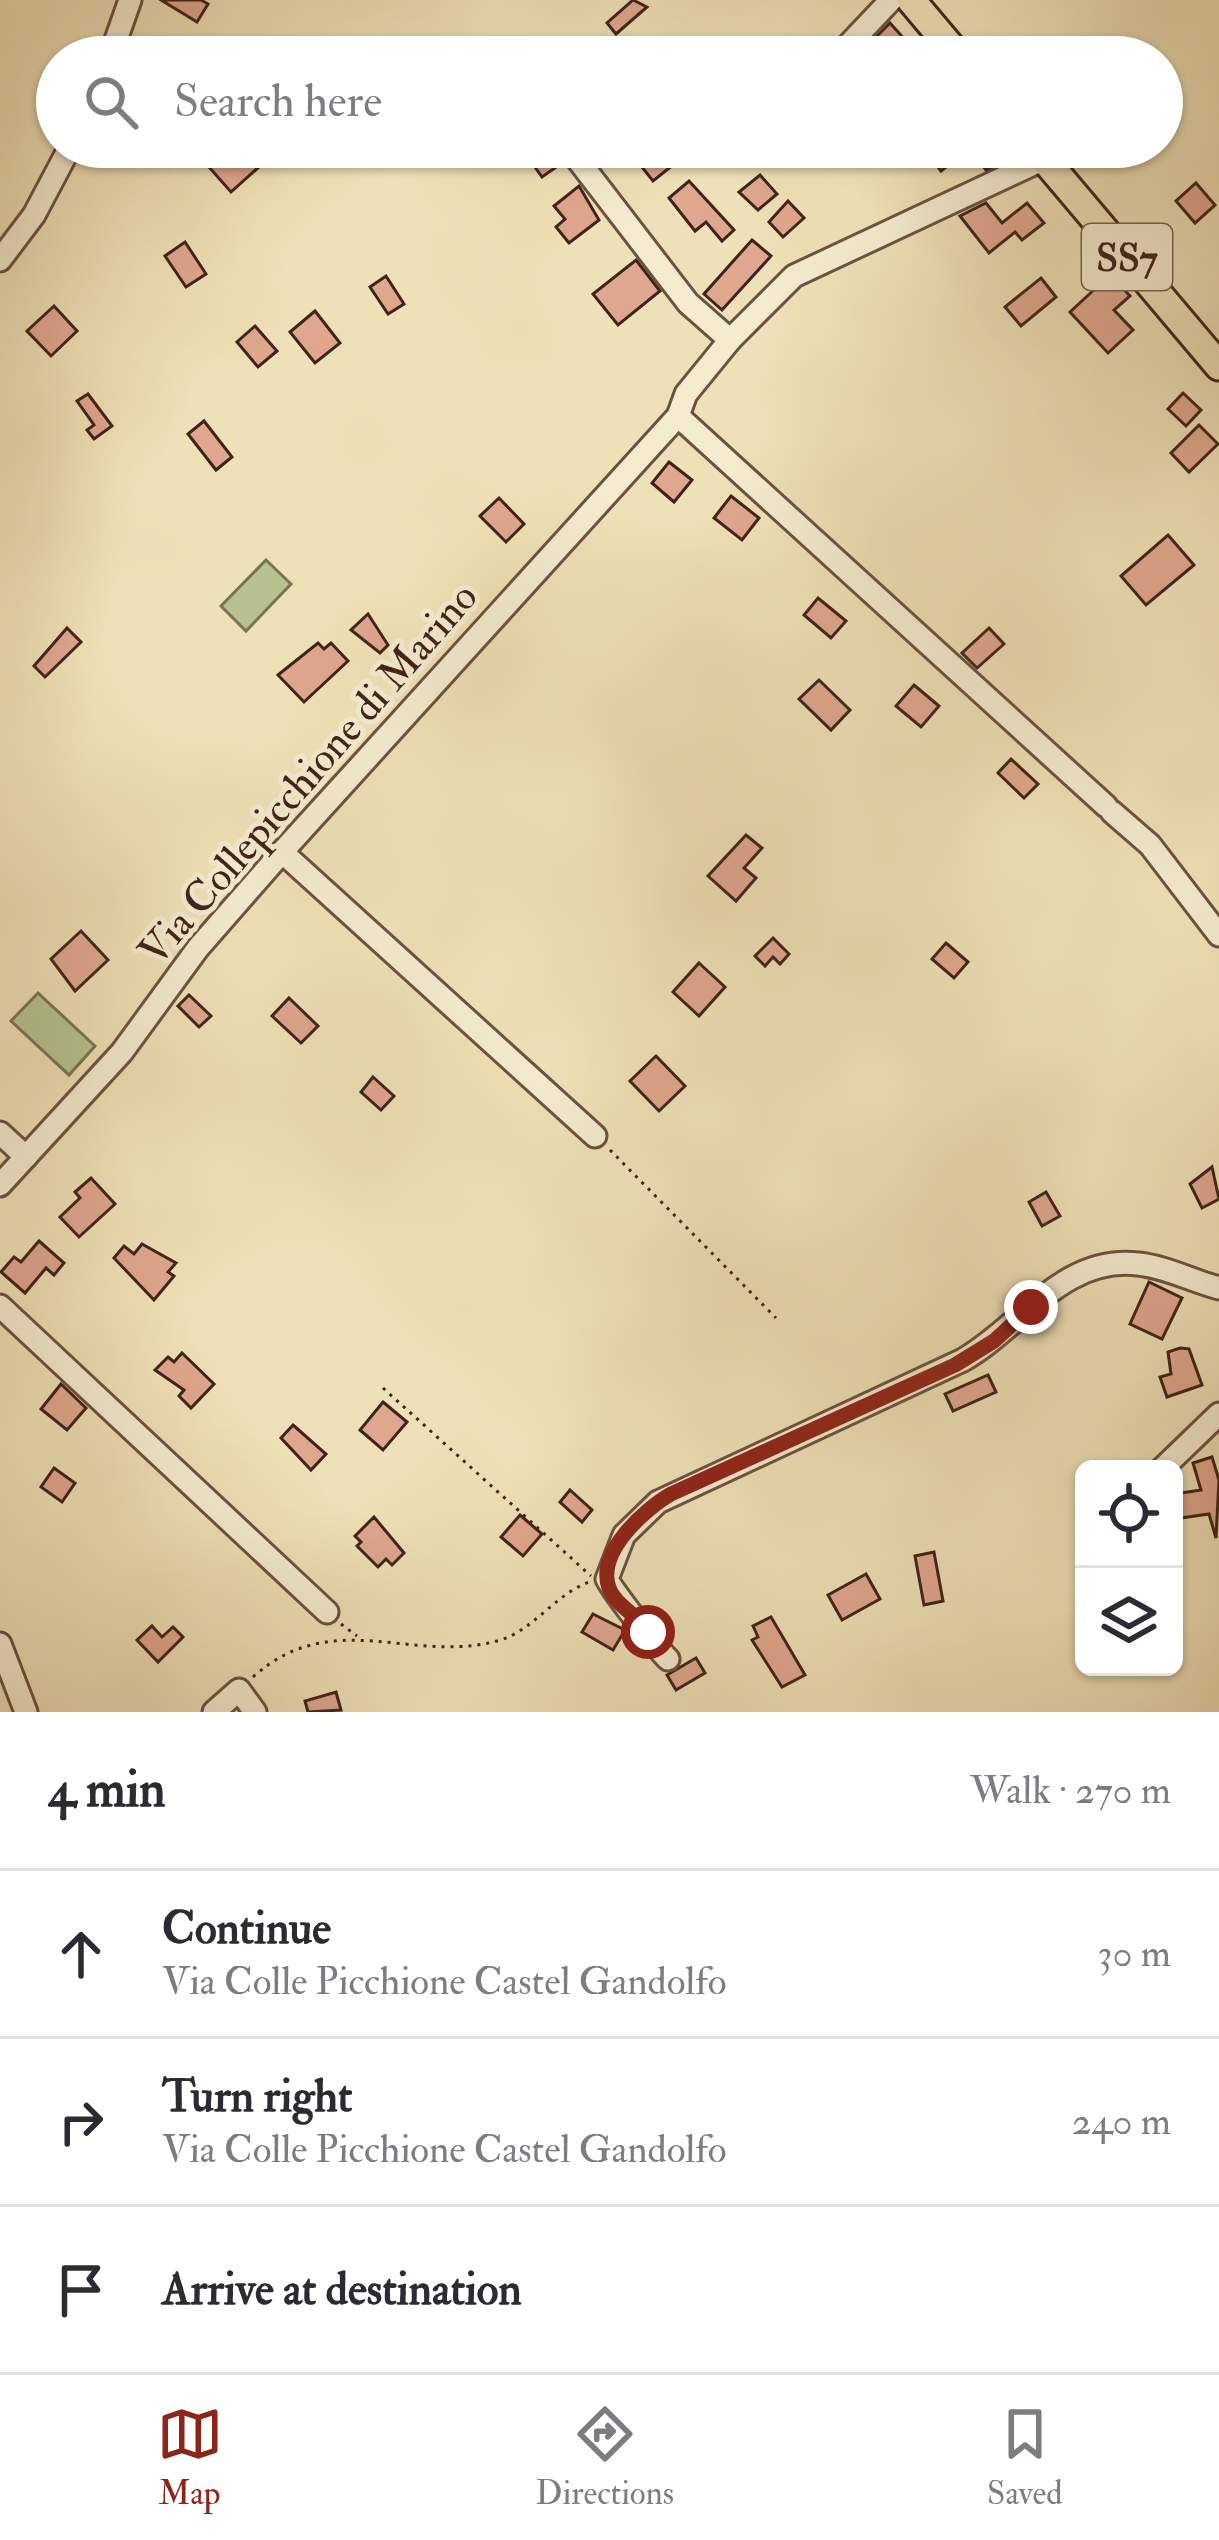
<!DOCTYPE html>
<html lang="en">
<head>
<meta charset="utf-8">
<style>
  body { margin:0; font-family:"IM FELL Double Pica",serif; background:#f2f2f3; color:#2b2b33 }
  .controls { position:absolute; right:36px; bottom:36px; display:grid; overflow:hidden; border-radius:18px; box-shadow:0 3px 9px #0004 }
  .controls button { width:108px; height:108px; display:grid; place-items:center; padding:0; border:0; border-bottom:3px solid #e1e1e2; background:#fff; color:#2b2b33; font:60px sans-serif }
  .stop { position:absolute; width:36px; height:36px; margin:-27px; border:9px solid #8f2418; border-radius:50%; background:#fff }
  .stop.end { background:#8f2418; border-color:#fff; box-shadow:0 3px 12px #0008 }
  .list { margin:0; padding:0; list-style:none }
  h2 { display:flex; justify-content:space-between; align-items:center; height:156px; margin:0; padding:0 48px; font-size:51px }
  h2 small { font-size:39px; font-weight:400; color:#7c7c81 }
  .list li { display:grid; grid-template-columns:78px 1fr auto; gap:36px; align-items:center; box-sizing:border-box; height:168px; padding:0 48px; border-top:3px solid #e1e1e2 }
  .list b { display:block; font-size:45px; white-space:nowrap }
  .list p { margin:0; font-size:39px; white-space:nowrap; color:#7c7c81 }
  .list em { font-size:39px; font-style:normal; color:#7c7c81 }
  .icon { flex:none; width:66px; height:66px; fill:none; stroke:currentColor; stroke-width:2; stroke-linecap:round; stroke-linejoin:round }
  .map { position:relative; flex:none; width:1219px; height:1712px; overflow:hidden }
  .search { position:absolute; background:#fff; box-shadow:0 3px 9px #0004; left:36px; right:36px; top:36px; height:132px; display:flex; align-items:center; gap:30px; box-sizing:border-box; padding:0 42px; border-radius:66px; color:#7c7c81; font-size:45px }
  .sheet { height:660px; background:#fff }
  nav { display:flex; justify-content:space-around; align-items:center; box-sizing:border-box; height:168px; border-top:3px solid #e1e1e2; background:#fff; font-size:33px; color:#7c7c81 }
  nav a { display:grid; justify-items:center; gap:6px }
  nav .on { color:#8f2418 }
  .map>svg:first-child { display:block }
</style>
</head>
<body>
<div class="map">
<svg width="1219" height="1712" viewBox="0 0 1219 1712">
  <rect width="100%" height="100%" fill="#efe1b7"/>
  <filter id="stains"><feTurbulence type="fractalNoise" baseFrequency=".00167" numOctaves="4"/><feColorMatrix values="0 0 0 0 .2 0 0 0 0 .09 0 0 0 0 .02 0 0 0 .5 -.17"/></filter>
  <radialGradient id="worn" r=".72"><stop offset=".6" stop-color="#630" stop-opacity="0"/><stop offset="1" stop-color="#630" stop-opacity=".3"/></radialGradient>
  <g fill="#b6c390" stroke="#7a7354" stroke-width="3">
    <polygon points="266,560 291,584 246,631 221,606"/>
    <polygon points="38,993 95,1046 69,1075 11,1021"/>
  </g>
  <g fill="#e0a78f" stroke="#3f2319" stroke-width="3">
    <polygon points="161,0 201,0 208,4 197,22"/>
    <polygon points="633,0 647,7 616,34 607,23"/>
    <polygon points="890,23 908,43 892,57 874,39"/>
    <polygon points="230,147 244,147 260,166 231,192 208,166"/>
    <polygon points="533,147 550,147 562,163 542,177 525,153"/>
    <polygon points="626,147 659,147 673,165 653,181"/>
    <polygon points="933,147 995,147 1005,161 986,170 970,148 941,171 927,152"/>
    <polygon points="760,175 777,194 758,210 739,192"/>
    <polygon points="689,181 734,230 722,241 706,222 695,231 669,198"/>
    <polygon points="1196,183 1215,205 1195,223 1176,201"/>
    <polygon points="579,186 599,220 569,243 556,227 565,219 554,206"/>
    <polygon points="788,201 804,218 783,237 769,222"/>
    <polygon points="986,203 1002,223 1027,203 1044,223 1022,240 1015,232 989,253 960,216"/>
    <polygon points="752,240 771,256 722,310 704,294"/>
    <polygon points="185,242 206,274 186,287 165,256"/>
    <polygon points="636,260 660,291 618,325 593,294"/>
    <polygon points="1110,275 1130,296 1114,310 1133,330 1108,353 1070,312"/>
    <polygon points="386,276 404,304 388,314 370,287"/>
    <polygon points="1041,278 1056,297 1021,326 1005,307"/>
    <polygon points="54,306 77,331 51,356 27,331"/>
    <polygon points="315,311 340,343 315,363 290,332"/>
    <polygon points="255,326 277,351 258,367 237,342"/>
    <polygon points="1183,393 1201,410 1186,426 1168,409"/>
    <polygon points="88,394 112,426 94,439 87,430 94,425 77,401"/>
    <polygon points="204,421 232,457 216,470 188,434"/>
    <polygon points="1199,425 1218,444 1189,472 1171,453"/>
    <polygon points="669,462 692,480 674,502 652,483"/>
    <polygon points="731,496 759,518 742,540 714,518"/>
    <polygon points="499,498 524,524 506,542 480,516"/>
    <polygon points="1168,535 1194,565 1146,605 1121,576"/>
    <polygon points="818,598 846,621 831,638 804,615"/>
    <polygon points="368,614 388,645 380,653 351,630"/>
    <polygon points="67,628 81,642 45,677 34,666"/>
    <polygon points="989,628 1004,644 977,668 962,653"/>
    <polygon points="318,643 324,649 331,643 348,661 304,702 278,675"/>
    <polygon points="819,680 850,710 831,730 799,699"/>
    <polygon points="914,685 939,706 921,727 896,706"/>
    <polygon points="1011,759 1038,784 1024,798 998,773"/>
    <polygon points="746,835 762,848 744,868 756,878 736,901 708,876"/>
    <polygon points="81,931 108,960 75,991 51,959"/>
    <polygon points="773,938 789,954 780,964 773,957 765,966 755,956"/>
    <polygon points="946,943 968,962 954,978 932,959"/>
    <polygon points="699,963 725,987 699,1016 673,992"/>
    <polygon points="189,995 211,1016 199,1027 178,1006"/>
    <polygon points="289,998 318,1026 301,1043 272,1016"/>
    <polygon points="656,1056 685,1086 659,1111 630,1081"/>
    <polygon points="373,1077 394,1096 381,1110 361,1092"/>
    <polygon points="1212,1167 1219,1199 1202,1208 1190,1184"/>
    <polygon points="91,1178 115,1204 79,1237 60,1217 80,1198 75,1192"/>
    <polygon points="1046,1192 1060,1216 1042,1226 1029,1202"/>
    <polygon points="39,1241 64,1263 54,1275 46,1268 25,1293 1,1272 14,1257 21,1262"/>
    <polygon points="142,1244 176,1263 168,1272 174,1276 154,1300 114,1258 124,1246 134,1254"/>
    <polygon points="1149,1282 1182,1298 1162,1339 1130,1324"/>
    <polygon points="1180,1348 1189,1349 1202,1385 1167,1397 1160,1377 1171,1374 1168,1352"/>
    <polygon points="182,1353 214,1384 191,1408 179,1396 184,1390 155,1370 168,1357 174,1362"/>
    <polygon points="988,1375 996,1392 953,1411 945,1394"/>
    <polygon points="61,1384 86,1408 67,1430 41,1409"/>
    <polygon points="383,1402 407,1422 383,1450 360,1430"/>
    <polygon points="293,1425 326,1454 311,1470 281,1438"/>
    <polygon points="1212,1457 1219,1480 1216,1538 1209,1514 1174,1519 1174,1494 1201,1490 1193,1463"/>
    <polygon points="54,1468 75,1483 62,1502 41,1487"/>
    <polygon points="570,1490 592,1510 582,1522 560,1502"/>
    <polygon points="520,1515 542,1534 523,1556 501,1537"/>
    <polygon points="374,1517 404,1553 392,1565 386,1559 378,1567 357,1546 361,1542 355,1536"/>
    <polygon points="934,1552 943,1601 924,1605 915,1556"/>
    <polygon points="866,1574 880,1599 842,1620 828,1595"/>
    <polygon points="593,1614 625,1630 613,1650 582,1632"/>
    <polygon points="771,1617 805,1675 782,1687 752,1640 758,1637 753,1626"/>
    <polygon points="152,1626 162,1637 173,1627 183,1637 158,1662 137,1640"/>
    <polygon points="696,1658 705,1673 676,1690 667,1675"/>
    <polygon points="336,1692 341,1710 308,1712 305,1701"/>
  </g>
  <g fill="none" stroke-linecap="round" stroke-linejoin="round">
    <g stroke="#6b5240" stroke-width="27">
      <g id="minor">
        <polyline points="110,57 130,0"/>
        <polyline points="837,57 891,0"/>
        <polyline points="568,147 688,303 730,340"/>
        <polyline points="0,260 34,215 70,147"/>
        <polyline points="678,416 1106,806"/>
        <polyline points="1112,812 1150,845 1219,935"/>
        <polyline points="282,852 595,1136"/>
        <polyline points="0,1133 26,1157"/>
        <polyline points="0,1185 122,1052 198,948 282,852 678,416 686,394 730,340 794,276 1044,159"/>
        <polyline points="0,1306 327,1612"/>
        <polyline points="1162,1469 1219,1414"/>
        <polyline points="0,1644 26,1712"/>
        <path d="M668 1659C661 1653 608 1585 607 1579L624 1535 658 1502 963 1360C1021 1327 1063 1255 1138 1264 1167 1267 1192 1281 1219 1288"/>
        <polyline points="214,1712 239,1690 255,1712"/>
      </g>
    </g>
    <g stroke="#3f2319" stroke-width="33">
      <g id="major">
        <polyline points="911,0 959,57"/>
        <polyline points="1034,147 1219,366"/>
      </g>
    </g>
    <g stroke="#3f2319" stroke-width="3" stroke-dasharray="3 6" stroke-linecap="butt">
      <polyline points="610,1150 776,1318"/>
      <polyline points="383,1388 591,1576"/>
      <polyline points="341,1624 357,1636"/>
      <path d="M253 1677C332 1606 410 1664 497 1641 533 1632 555 1593 592 1581"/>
    </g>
    <use href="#minor" stroke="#f5ecd0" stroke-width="21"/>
    <use href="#major" stroke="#efe1b7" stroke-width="27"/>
  </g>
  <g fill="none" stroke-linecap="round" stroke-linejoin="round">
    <path stroke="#8f2418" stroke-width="15" d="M648 1632C638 1615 615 1605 609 1588 596 1552 645 1509 671 1494L955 1365 994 1341 1031 1307"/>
  </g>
  <g text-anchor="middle" stroke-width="10" stroke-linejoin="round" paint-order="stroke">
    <rect fill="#f5ecd0" stroke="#765f50" stroke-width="3" x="1082" y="224" width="90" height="66" rx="9"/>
    <g font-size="39" font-weight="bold" fill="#3f2319">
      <text x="1127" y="271">SS7</text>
    </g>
    <g font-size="42" fill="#3f2319" stroke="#f5ecd0">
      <text transform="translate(307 773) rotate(-49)" y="15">Via Collepicchione di Marino</text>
    </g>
  </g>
  <rect width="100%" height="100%" filter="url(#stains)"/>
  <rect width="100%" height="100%" fill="url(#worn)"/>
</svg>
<div class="controls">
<button><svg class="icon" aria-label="locate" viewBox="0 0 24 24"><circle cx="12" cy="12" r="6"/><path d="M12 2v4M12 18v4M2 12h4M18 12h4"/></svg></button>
<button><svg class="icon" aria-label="layers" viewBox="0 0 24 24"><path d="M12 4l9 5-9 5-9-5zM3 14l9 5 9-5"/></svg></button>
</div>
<div class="stop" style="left:648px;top:1632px"></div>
<div class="stop end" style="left:1031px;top:1307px"></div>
<div class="search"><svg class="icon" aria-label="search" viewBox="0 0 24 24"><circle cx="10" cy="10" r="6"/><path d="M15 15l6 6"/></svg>Search here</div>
</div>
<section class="sheet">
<h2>4 min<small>Walk · 270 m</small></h2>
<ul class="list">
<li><svg class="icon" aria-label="ahead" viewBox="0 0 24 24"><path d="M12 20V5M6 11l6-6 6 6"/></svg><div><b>Continue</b><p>Via Colle Picchione Castel Gandolfo</p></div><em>30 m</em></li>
<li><svg class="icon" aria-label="right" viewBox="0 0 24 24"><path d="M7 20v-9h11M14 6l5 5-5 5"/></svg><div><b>Turn right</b><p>Via Colle Picchione Castel Gandolfo</p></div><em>240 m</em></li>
<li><svg class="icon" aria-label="arrive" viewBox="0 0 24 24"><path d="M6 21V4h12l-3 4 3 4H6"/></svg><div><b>Arrive at destination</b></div></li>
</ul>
</section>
<nav>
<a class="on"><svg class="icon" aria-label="map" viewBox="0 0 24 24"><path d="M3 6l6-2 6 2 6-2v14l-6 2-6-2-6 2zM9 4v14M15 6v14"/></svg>Map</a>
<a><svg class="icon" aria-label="directions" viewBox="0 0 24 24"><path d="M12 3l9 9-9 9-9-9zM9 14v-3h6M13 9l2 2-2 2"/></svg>Directions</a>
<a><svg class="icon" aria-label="saved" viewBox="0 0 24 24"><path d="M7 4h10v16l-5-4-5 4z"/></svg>Saved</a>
</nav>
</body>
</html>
